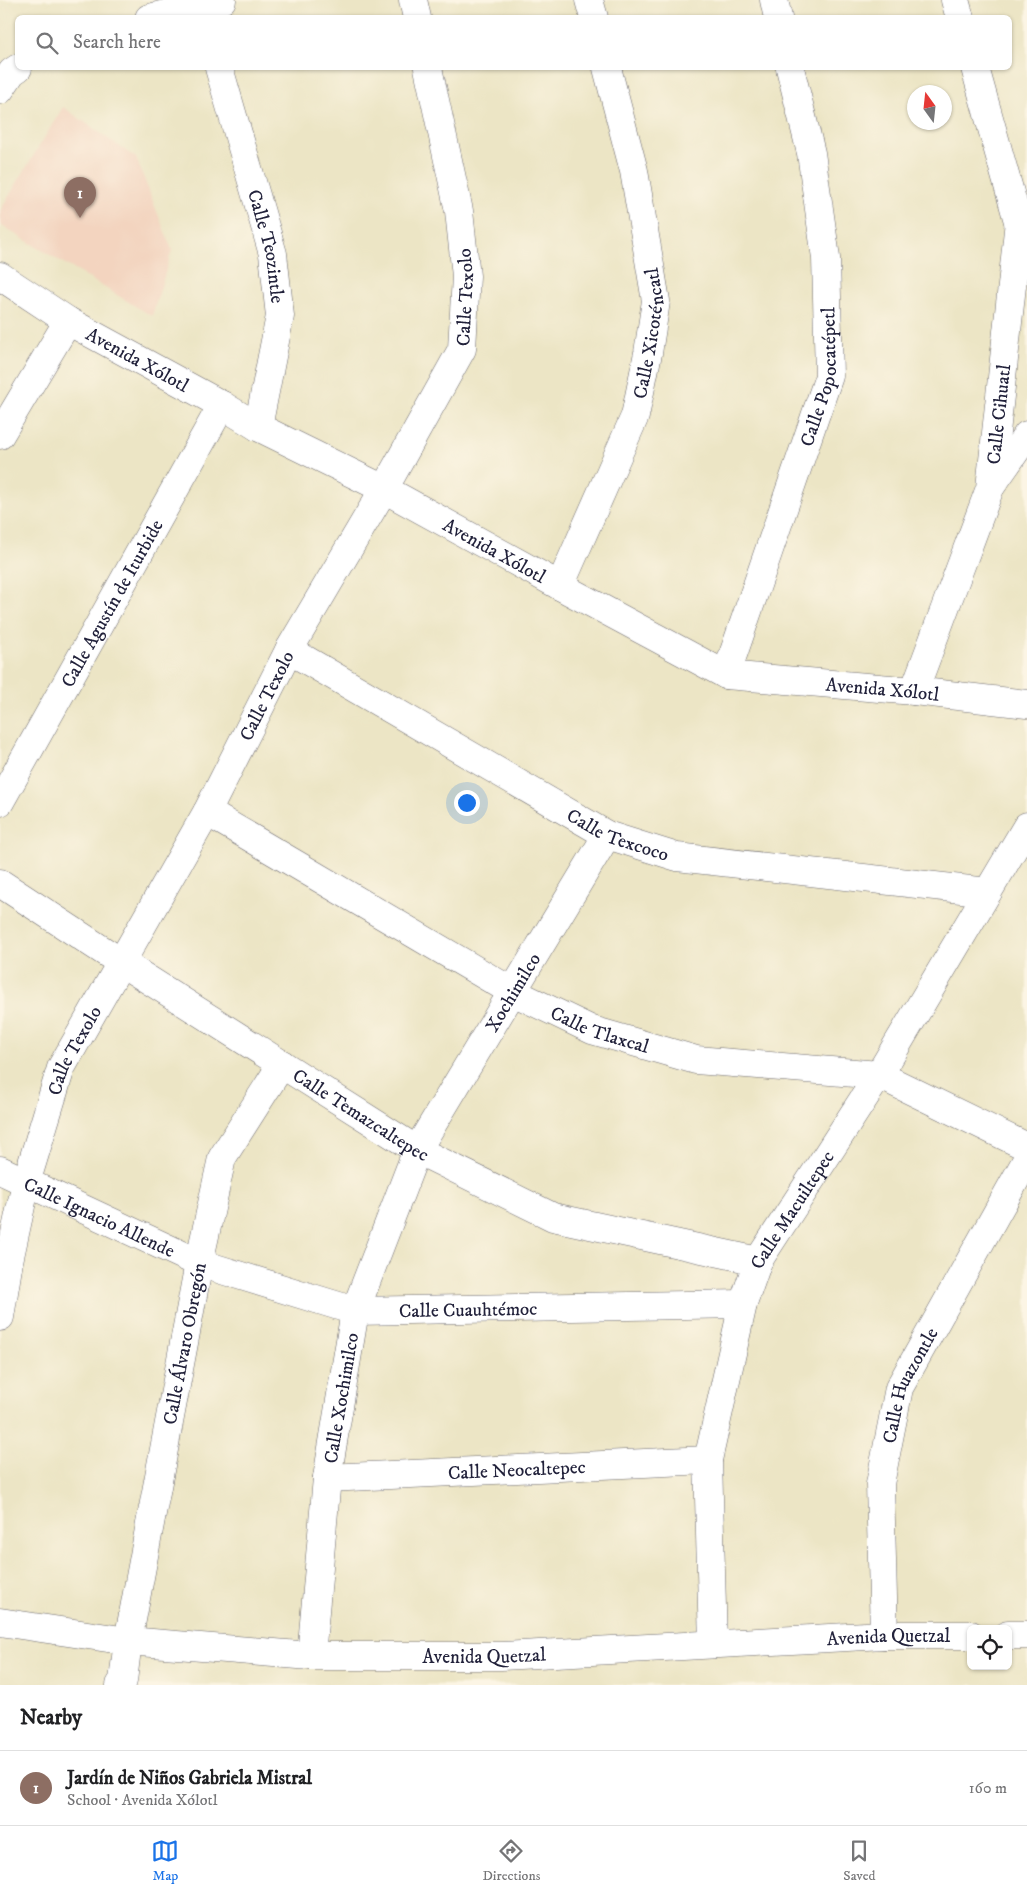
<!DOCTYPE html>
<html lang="en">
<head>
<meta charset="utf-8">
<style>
  body { margin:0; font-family:"IM FELL DW Pica",serif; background:#f2f2f2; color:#202124 }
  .controls { position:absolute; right:15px; bottom:15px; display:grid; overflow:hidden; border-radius:8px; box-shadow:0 1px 4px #0004 }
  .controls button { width:45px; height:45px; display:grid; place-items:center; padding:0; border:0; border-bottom:1px solid #e0e0e0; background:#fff; color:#202124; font:25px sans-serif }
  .compass { position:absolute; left:907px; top:85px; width:45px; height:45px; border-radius:50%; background:#fff; box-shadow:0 1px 4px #0004; rotate:345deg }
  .you { position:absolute; left:466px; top:802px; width:18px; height:18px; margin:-12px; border:4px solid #fff; border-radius:50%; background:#1a73e8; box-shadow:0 0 0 8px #1a73e833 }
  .badge { display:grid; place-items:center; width:32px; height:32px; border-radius:50%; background:#1a73e8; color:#fff; font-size:16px; font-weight:700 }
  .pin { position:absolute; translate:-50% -41px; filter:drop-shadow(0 1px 2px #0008) }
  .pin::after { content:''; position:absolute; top:26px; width:18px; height:15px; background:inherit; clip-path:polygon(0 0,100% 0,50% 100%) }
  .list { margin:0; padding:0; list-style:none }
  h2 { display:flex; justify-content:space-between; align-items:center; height:65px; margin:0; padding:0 20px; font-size:21px }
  h2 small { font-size:16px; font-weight:400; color:#757577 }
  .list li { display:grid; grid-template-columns:32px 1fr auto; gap:15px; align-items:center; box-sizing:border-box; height:75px; padding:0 20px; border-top:1px solid #e0e0e0 }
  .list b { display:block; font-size:19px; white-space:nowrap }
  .list p { margin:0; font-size:16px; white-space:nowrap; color:#757577 }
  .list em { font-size:16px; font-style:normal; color:#757577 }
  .icon { flex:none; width:28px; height:28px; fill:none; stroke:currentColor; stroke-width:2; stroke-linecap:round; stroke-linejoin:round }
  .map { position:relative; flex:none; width:1027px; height:1685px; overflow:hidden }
  .search { position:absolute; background:#fff; box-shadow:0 1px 4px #0004; left:15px; right:15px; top:15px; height:55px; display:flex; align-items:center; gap:12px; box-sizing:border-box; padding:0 18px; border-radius:8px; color:#757577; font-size:19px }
  .sheet { height:140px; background:#fff }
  nav { display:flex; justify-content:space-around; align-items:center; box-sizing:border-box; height:70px; border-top:1px solid #e0e0e0; background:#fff; font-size:14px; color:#757577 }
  nav a { display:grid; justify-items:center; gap:2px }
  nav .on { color:#1a73e8 }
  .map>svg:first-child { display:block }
</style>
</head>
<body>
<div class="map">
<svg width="1027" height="1685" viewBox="0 0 1027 1685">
  <rect width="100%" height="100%" fill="#fcf5e5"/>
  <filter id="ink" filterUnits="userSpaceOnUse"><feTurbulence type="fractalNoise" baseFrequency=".02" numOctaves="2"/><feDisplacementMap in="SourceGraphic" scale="10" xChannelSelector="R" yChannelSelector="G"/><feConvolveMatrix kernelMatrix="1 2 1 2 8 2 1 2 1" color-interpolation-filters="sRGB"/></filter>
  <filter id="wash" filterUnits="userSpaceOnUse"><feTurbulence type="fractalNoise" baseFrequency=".0096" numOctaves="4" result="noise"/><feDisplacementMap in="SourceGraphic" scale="20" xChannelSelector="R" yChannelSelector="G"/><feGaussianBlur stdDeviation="1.12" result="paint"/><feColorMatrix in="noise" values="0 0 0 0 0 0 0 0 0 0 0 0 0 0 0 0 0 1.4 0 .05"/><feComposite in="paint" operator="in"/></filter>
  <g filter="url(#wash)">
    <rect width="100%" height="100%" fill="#ece5c5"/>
    <polygon fill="#f3d4bf" points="63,107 136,158 172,250 152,316 0,225 0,211"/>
  </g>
  <g filter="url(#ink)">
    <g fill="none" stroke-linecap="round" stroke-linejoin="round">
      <g stroke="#69666b" stroke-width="29">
        <g id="minor">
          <polyline points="413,0 417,18"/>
          <polyline points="589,0 594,18"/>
          <polyline points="774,0 778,18"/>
          <polyline points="955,0 960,18"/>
          <polyline points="149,18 222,0"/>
          <path id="s1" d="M219 68 273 254 280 316 258 427"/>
          <polyline points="975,68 1023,239"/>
          <polyline points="0,90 12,72 18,68"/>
          <path id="s2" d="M0 276 68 321 222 405 258 427 384 489 560 586 726 675 914 691 1027 704"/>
          <polyline points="0,435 68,321"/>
          <polyline points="992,485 1027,435"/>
          <path id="s3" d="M560 586 635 416 648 353 656 301 634 171 607 68"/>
          <path id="s4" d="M289 650 607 835 677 857 988 892"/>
          <path id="s5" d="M726 675 829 376 826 258 811 153 790 68"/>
          <path id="s6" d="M914 691 990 488 1019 221"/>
          <path id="s7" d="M0 802 222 405"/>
          <path id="s8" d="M207 812 513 992 592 1030 696 1060 879 1075 1027 1147"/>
          <path id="s9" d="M0 883 122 963 417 1150 553 1217 758 1261"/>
          <path id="s10" d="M0 1170 199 1263 355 1311 743 1304"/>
          <path id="s11" d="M0 1317 9 1261 26 1183 61 1068 207 812 289 650 384 489 462 349 466 276 459 211 428 68"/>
          <path id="s12" d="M327 1478 708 1460"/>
          <path id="s13" d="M0 1622 128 1641 311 1656H501L884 1635H971"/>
          <path id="s14" d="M884 1635 880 1484 899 1388 1027 1159"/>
          <polyline points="1008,1635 1027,1635"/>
          <path id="s15" d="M713 1644 708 1460 743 1304 758 1261 879 1075 1027 826"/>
          <path id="s16" d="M311 1656 327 1478 355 1311 417 1150 607 835"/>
          <path id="s17" d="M120 1685 123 1681 128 1641 199 1263 222 1158 282 1064"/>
        </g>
      </g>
      <use href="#minor" stroke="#fff" stroke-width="28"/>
    </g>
  </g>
  <g text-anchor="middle" stroke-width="4.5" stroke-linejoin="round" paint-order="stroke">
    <g font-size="19" fill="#22223b" stroke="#fcf5e5">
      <text dy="7" stroke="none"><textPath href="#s1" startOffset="185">Calle Teozintle</textPath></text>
      <text dy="7" stroke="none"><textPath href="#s11" startOffset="1132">Calle Texolo</textPath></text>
      <text dy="7" stroke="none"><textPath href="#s3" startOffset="270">Calle Xicoténcatl</textPath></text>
      <text dy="7" stroke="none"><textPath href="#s2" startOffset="161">Avenida Xólotl</textPath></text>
      <text dy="7" stroke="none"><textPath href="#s5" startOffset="314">Calle Popocatépetl</textPath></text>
      <text dy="7" stroke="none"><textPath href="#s6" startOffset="291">Calle Cihuatl</textPath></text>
      <text dy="7" stroke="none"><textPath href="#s2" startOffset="566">Avenida Xólotl</textPath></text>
      <text dy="7" stroke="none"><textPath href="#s7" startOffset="228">Calle Agustín de Iturbide</textPath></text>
      <text dy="7" stroke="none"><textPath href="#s2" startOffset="986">Avenida Xólotl</textPath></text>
      <text dy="7" stroke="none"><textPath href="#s11" startOffset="682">Calle Texolo</textPath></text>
      <text dy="7" stroke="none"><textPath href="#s4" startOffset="378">Calle Texcoco</textPath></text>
      <text dy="7" stroke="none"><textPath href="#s16" startOffset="705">Xochimilco</textPath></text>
      <text dy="7" stroke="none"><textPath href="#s8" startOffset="450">Calle Tlaxcal</textPath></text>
      <text dy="7" stroke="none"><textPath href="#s11" startOffset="278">Calle Texolo</textPath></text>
      <text dy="7" stroke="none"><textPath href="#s9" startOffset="429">Calle Temazcaltepec</textPath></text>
      <text dy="7" stroke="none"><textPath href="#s15" startOffset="451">Calle Macuiltepec</textPath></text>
      <text dy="7" stroke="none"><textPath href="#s10" startOffset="110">Calle Ignacio Allende</textPath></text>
      <text dy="7" stroke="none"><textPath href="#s10" startOffset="496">Calle Cuauhtémoc</textPath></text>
      <text dy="7" stroke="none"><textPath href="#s17" startOffset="348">Calle Álvaro Obregón</textPath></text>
      <text dy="7" stroke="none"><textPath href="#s14" startOffset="255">Calle Huazontle</textPath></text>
      <text dy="7" stroke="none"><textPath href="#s16" startOffset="260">Calle Xochimilco</textPath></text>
      <text dy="7" stroke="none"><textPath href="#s12" startOffset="190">Calle Neocaltepec</textPath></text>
      <text dy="7" stroke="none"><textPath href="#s13" startOffset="891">Avenida Quetzal</textPath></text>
      <text dy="7" stroke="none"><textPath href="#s13" startOffset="486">Avenida Quetzal</textPath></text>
    </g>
  </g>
</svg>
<div class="controls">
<button><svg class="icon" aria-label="locate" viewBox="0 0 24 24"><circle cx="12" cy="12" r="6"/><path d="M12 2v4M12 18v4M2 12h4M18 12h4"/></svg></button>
</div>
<svg class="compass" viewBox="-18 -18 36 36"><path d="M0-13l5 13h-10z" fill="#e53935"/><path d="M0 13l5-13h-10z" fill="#757577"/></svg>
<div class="you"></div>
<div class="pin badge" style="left:80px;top:218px;background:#8d6e63">1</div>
<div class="search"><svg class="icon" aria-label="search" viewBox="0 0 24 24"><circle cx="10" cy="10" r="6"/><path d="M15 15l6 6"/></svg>Search here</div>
</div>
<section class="sheet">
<h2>Nearby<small></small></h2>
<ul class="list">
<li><span class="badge" style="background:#8d6e63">1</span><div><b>Jardín de Niños Gabriela Mistral</b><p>School · Avenida Xólotl</p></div><em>160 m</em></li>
</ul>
</section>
<nav>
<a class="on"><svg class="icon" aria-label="map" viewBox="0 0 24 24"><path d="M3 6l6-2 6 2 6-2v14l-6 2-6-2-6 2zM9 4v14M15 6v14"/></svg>Map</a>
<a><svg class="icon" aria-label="directions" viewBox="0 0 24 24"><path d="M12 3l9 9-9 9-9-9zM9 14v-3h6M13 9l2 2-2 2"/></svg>Directions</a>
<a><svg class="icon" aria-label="saved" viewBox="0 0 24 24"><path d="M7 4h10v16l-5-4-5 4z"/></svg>Saved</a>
</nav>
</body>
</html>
